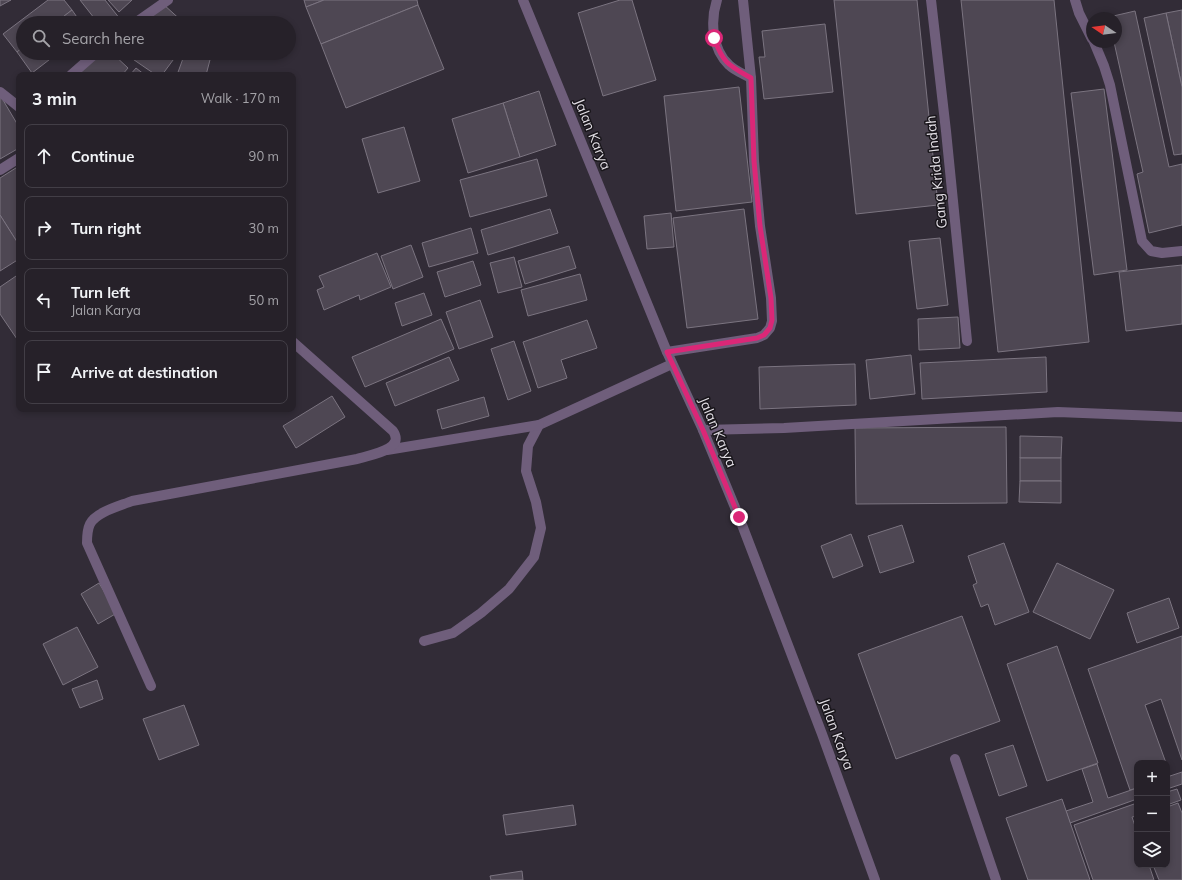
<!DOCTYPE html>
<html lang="en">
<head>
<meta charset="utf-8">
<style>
  body { margin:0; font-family:Mulish,sans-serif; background:#322e35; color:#f1f3f6 }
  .controls { position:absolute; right:12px; bottom:12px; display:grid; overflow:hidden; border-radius:8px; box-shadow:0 2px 6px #0003 }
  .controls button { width:36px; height:36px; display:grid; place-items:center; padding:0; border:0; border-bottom:1px solid #423e46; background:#262129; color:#f1f3f6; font:20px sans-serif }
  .compass { position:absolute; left:1086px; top:12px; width:36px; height:36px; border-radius:50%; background:#262129; box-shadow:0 2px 6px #0003; rotate:283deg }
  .stop { position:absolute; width:12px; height:12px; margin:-9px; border:3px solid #db2777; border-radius:50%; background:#fff }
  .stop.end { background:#db2777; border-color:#fff; box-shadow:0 1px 4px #0008 }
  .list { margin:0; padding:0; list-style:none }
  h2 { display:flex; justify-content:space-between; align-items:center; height:52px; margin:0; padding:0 16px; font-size:17px }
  h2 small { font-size:13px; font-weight:400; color:#a4a3a8 }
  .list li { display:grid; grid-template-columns:26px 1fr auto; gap:12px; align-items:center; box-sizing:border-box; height:64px; margin:0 8px 8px; padding:0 8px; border:1px solid #423e46; border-radius:8px }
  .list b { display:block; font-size:15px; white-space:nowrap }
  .list p { margin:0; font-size:13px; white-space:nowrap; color:#a4a3a8 }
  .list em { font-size:13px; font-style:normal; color:#a4a3a8 }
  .icon { flex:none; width:22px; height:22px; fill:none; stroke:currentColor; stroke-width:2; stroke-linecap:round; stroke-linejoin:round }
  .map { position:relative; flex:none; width:1182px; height:880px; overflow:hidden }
  .search { position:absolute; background:#262129; box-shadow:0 2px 6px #0003; left:16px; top:16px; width:280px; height:44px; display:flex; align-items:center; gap:10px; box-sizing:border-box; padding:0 14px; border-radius:22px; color:#a4a3a8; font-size:15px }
  .panel { position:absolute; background:#262129; box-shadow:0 2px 6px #0003; left:16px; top:72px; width:280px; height:340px; border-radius:8px }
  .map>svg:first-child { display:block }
</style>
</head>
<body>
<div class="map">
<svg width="1182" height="880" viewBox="0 0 1182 880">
  <rect width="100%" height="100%" fill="#322c37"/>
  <g fill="#4e4753" stroke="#7b7480">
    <polygon points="0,0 11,0 0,6"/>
    <polygon points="48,0 64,0 72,10 55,23 23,23 23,47 17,52 3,34"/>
    <polygon points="80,0 105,0 120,19 115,23 98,23"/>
    <polygon points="108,0 132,0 119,12"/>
    <polygon points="304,0 324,0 306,7"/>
    <polygon points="324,0 417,0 418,5 321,44 306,7"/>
    <polygon points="620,0 632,0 656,80 603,96 578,13"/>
    <polygon points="834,0 917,0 938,205 856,214"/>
    <polygon points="961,0 1054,0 1089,342 998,352"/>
    <polygon points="163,4 184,23 145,23"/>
    <polygon points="418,5 444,69 346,108 321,44"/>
    <polygon points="72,10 81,23 55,23"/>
    <polygon points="1182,10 1182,87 1166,13"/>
    <polygon points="1135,11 1169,167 1182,164 1182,225 1149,233 1137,174 1143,172 1114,42 1116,42 1116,18 1109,17"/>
    <polygon points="1166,13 1182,87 1182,154 1174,155 1144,18"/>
    <polygon points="825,24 833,92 764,99 759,57 765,57 762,31"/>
    <polygon points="23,47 23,53 58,53 32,73 17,52"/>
    <polygon points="98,53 112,53 128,68 122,75 77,75"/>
    <polygon points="124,53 172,53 176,56 162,75 156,75"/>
    <polygon points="185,53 200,53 211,56 206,75 177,75"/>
    <polygon points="136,68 145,75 130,75"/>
    <polygon points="739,87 752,202 676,211 664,96"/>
    <polygon points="1104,89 1127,270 1094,275 1071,93"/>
    <polygon points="539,91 556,145 520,157 503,103"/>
    <polygon points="0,95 19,127 19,148 0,159"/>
    <polygon points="503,103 520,157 468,173 452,119"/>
    <polygon points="404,127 420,181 378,193 362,139"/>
    <polygon points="537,159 547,196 470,217 460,180"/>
    <polygon points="19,166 19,245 0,215 0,178"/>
    <polygon points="550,209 558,233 488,255 481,230"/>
    <polygon points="744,209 758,319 687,328 673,218"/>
    <polygon points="671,213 674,247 647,249 644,216"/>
    <polygon points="0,215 19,245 19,259 0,271"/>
    <polygon points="471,228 478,253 429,267 422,243"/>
    <polygon points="940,238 948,305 917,309 909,241"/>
    <polygon points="411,245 423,277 393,289 381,256"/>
    <polygon points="569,246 576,268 525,284 518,261"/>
    <polygon points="377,253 391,287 360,300 359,295 324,310 317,290 324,287 319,276"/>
    <polygon points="514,257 522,287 498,293 490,263"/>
    <polygon points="473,261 481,285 445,297 437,272"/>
    <polygon points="1182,265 1182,324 1126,331 1119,272"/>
    <polygon points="19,274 19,342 0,314 0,287"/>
    <polygon points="580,274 587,300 528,316 521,290"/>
    <polygon points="424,293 432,315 402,326 395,303"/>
    <polygon points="480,300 493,337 459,349 446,312"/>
    <polygon points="958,317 960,348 919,350 918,319"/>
    <polygon points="441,319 454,349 365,387 352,357"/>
    <polygon points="587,320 597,348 561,360 567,378 538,388 523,342"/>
    <polygon points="514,341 531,391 508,400 491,349"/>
    <polygon points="911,355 915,394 870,399 866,360"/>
    <polygon points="449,357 459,380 395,406 386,383"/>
    <polygon points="1046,357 1047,392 922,399 920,363"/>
    <polygon points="855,364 856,405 760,409 759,367"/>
    <polygon points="332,396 345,417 296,448 283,426"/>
    <polygon points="484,397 489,416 442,429 437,410"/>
    <polygon points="1006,427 1007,503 856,504 855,428"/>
    <polygon points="1020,436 1062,437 1061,458 1020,458"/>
    <rect x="1020" y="458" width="41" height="23"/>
    <polygon points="1020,481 1061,481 1061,503 1019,502"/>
    <polygon points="902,525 914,562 880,573 868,536"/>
    <polygon points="851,534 863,566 833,578 821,546"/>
    <polygon points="1004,543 1029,612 995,625 988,604 981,607 973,585 977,583 968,556"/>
    <polygon points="1057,563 1114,590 1090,639 1033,612"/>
    <polygon points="99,583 117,613 98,624 81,594"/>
    <polygon points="1169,598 1179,628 1137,643 1127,613"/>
    <polygon points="962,616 1000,721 896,759 858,654"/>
    <polygon points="77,627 98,667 63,685 43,644"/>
    <polygon points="1182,636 1182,760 1161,699 1145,705 1166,763 1137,763 1137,788 1130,790 1088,669"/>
    <polygon points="1057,646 1098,763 1047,781 1007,664"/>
    <polygon points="97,680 103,699 80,708 72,689"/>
    <polygon points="184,705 199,745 159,760 143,719"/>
    <polygon points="1013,745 1027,786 999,796 985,754"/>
    <polygon points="1097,764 1108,798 1137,788 1137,799 1070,823 1066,811 1093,802 1082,769"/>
    <polygon points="1182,772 1182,784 1167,789 1167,777"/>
    <polygon points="1177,789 1181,800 1167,805 1167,792"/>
    <polygon points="1062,799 1090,880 1028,880 1006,818"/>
    <polygon points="1137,803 1137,816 1132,817 1137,832 1137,865 1149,865 1154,880 1093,880 1074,825"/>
    <polygon points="1178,803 1182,813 1182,880 1159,880 1153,865 1167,865 1167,807"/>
    <polygon points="573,805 576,825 506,835 503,815"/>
    <polygon points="522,871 523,880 491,880 490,876"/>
  </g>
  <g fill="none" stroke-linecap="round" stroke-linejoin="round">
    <g stroke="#6f5e7b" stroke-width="10">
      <path d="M717 0C710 21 712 49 729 65 735 71 744 74 751 78"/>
      <polyline points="931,0 946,131 967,341"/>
      <polyline points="1075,0 1079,13 1092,39"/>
      <polyline points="1094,42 1104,66 1110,85 1142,241 1151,251 1162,253 1182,251"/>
      <polyline points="0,170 19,158"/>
      <polyline points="703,430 784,428 1058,412 1182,417"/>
      <polyline points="424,641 453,633 481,613 509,589 534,557 541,528 536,502 526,471 528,446 539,425 672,364"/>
      <polyline points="955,759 996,880"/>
    </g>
    <g stroke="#6f5e7b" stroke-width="10">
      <polyline points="523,0 667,352 703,430 739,517 822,734 875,880"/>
      <polyline points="135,23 168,0"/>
      <polyline points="71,75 96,53"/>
      <polyline points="0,92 19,107"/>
      <polyline points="667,352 757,338 764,335 770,328 772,321 771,298 760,226 754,161 751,78 743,0"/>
      <polyline points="387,450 539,425"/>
      <path d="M151 686 87 543C87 536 87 530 90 524 96 512 120 506 132 501L357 459C369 455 406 450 393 431L293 342"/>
    </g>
  </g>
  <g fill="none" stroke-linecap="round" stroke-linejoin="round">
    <path stroke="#db2777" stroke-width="5" d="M714 38C723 63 728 65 751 78L754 161 760 226 771 298 772 320 770 328 764 335 757 338 667 352 703 430 739 517"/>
  </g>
  <g text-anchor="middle" stroke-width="3" stroke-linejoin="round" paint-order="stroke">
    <g font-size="14" fill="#e2dee5" stroke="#19161b">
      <text transform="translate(593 134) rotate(68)" y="5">Jalan Karya</text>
      <text transform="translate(936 172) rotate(-96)" y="5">Gang Krida Indah</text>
      <text transform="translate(718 432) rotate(67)" y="5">Jalan Karya</text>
      <text transform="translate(837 734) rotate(70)" y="5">Jalan Karya</text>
    </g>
  </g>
</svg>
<div class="controls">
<button>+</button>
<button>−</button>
<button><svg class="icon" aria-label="layers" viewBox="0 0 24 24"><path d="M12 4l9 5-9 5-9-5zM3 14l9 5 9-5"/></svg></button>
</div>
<svg class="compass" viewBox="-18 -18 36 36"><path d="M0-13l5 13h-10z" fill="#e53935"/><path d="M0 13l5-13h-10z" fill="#a4a3a8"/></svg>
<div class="stop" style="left:714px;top:38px"></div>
<div class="stop end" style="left:739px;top:517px"></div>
<div class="search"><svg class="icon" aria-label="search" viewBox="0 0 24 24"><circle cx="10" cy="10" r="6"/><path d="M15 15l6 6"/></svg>Search here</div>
<section class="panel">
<h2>3 min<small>Walk · 170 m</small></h2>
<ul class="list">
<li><svg class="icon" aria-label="ahead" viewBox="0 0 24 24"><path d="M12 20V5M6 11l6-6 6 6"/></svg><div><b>Continue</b></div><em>90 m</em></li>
<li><svg class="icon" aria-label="right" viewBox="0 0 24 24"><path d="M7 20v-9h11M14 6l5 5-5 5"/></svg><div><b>Turn right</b></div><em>30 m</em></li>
<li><svg class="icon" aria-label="left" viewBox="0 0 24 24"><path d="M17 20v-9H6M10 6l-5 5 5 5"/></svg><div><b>Turn left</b><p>Jalan Karya</p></div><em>50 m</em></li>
<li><svg class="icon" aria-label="arrive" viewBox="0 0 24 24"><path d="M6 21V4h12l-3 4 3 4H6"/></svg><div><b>Arrive at destination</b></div></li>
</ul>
</section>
</div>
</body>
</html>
